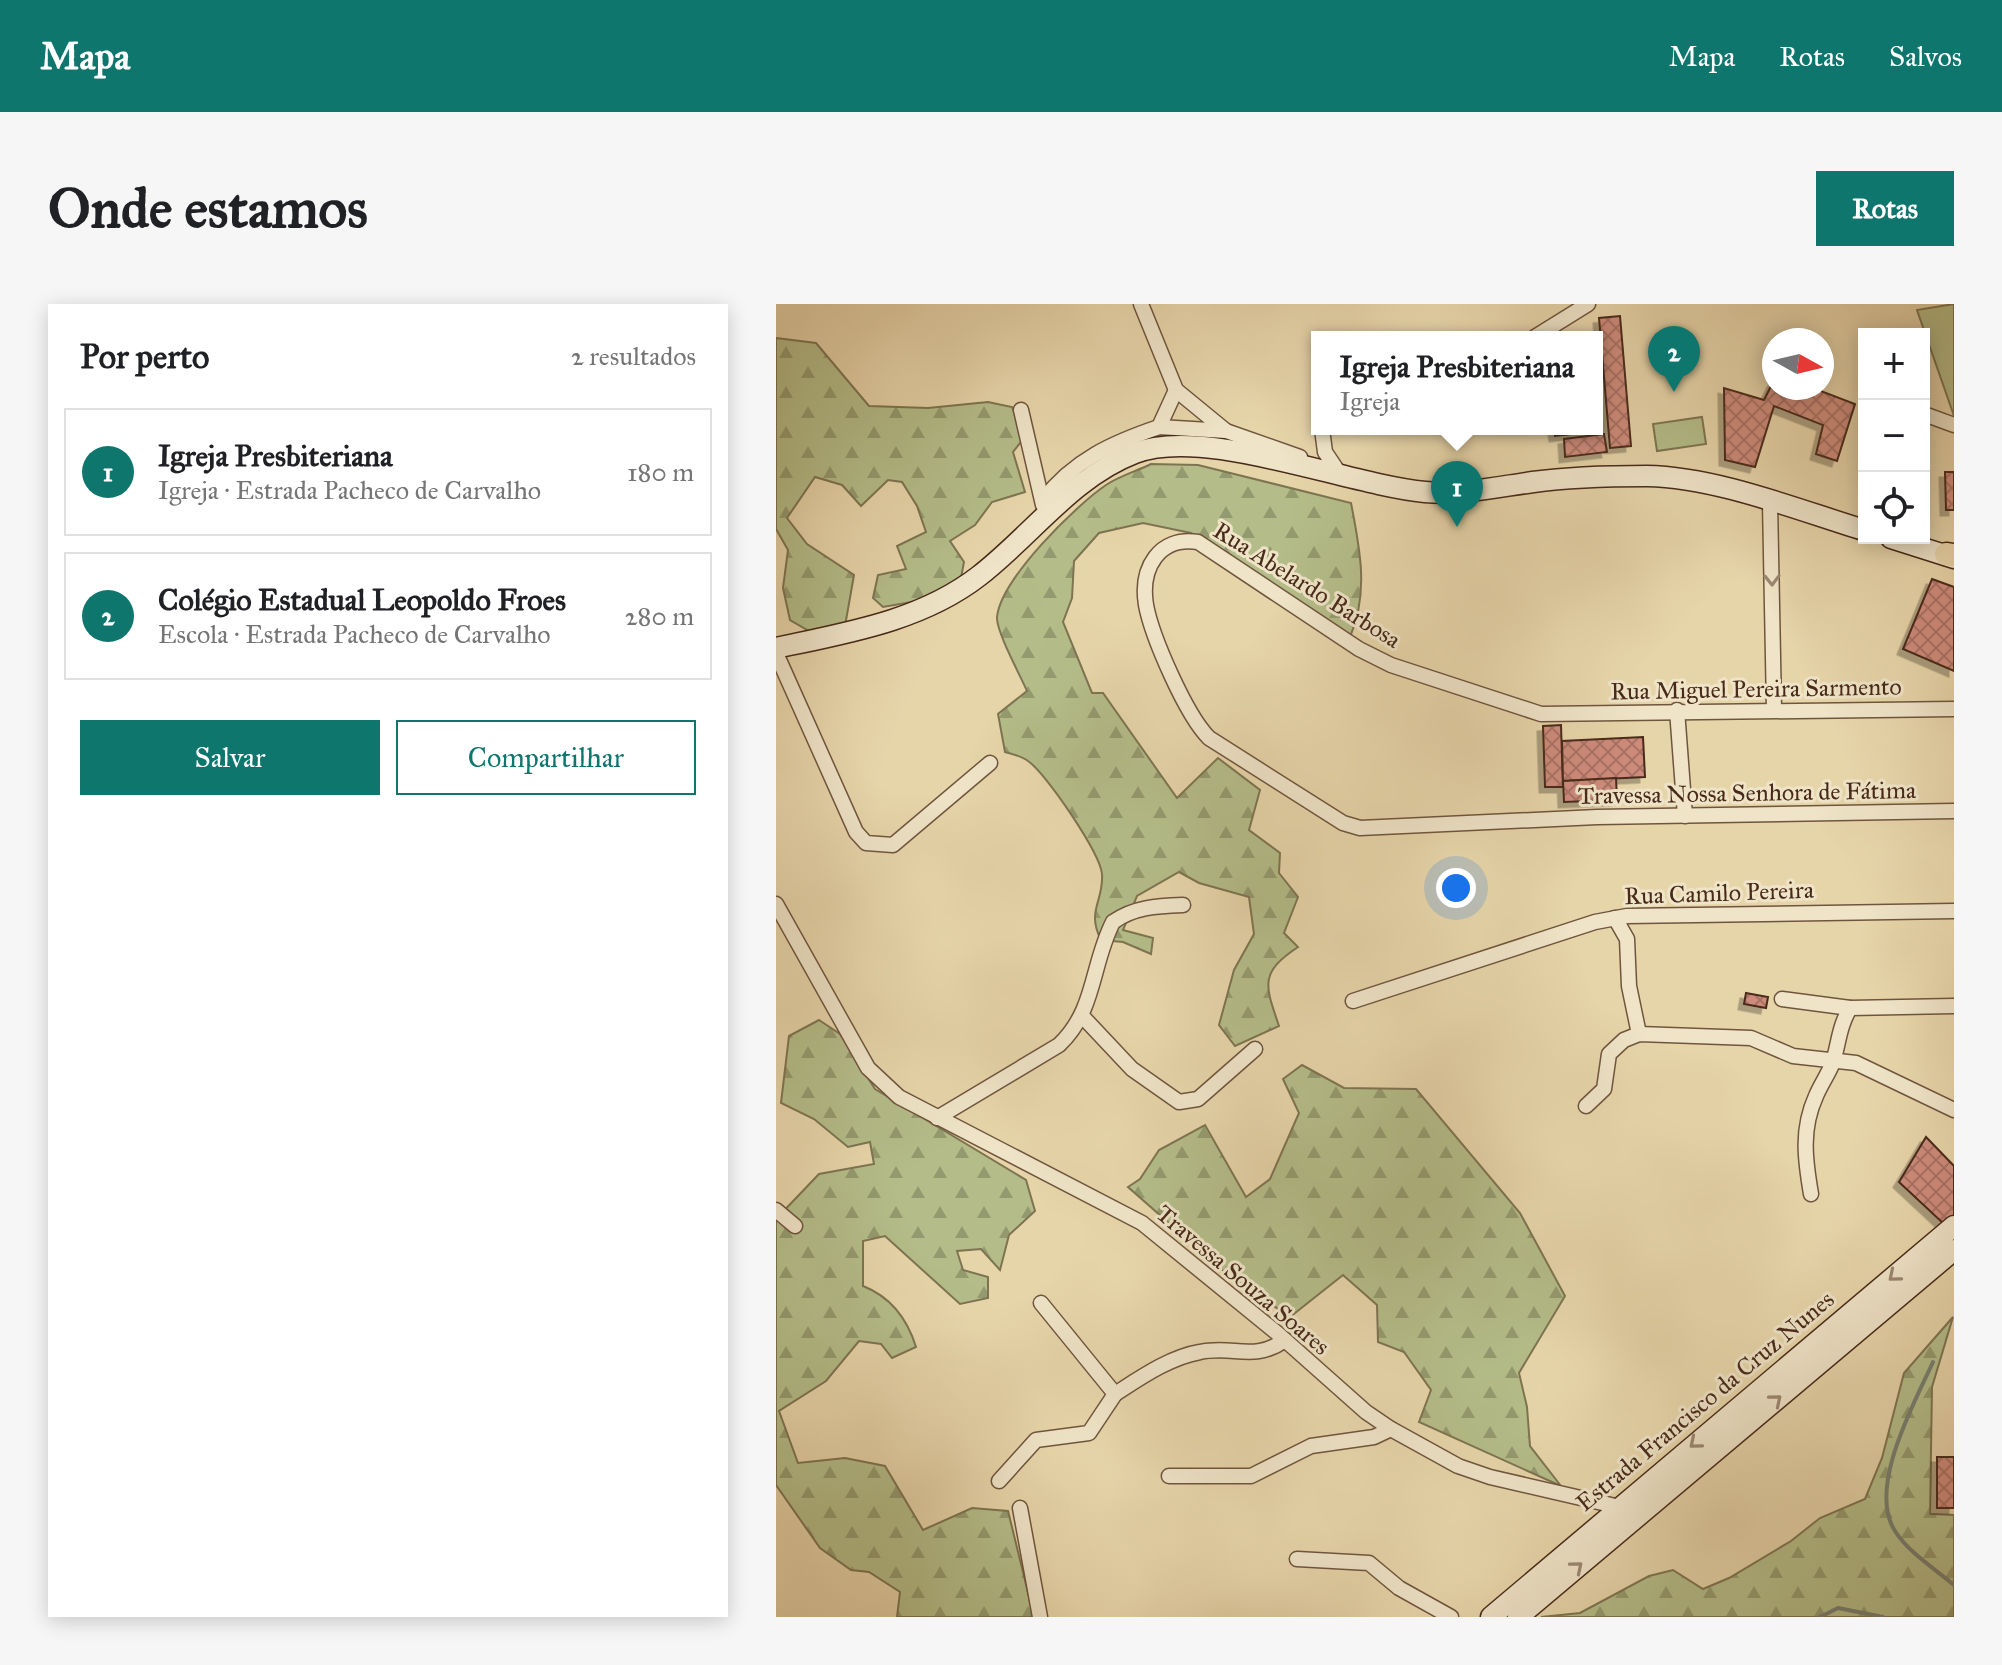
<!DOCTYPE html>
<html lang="pt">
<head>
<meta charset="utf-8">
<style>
  body { margin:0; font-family:"IM FELL Great Primer",serif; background:#f6f6f6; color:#202124 }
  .controls { position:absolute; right:24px; top:24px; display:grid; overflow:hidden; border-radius:0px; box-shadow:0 4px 20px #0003 }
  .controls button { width:72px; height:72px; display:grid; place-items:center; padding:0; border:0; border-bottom:2px solid #e0e0e0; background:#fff; color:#202124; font:40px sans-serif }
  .compass { position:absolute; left:986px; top:24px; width:72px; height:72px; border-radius:50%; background:#fff; box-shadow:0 4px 20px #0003; rotate:98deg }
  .you { position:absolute; left:680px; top:584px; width:28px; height:28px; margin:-20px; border:6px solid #fff; border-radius:50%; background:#1a73e8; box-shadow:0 0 0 12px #1a73e833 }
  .badge { display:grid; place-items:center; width:52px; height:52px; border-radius:50%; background:#0f766e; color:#fff; font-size:26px; font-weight:700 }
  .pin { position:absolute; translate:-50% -66px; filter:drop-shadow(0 2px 4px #0008) }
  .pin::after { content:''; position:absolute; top:42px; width:28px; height:24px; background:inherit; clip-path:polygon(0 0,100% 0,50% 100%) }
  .popup { position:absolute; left:535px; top:27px; width:292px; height:104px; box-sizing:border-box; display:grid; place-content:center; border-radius:0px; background:#fff; filter:drop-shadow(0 2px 6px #0005); font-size:26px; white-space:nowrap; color:#757577 }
  .popup b { font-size:30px; color:#202124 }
  .popup::after { content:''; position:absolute; left:50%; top:100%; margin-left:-16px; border:16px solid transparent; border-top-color:#fff }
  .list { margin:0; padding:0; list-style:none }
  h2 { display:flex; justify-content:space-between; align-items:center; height:104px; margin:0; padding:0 32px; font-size:34px }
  h2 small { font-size:26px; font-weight:400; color:#757577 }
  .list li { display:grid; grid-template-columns:52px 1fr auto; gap:24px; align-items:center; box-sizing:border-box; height:128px; margin:0 16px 16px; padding:0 16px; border:2px solid #e0e0e0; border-radius:0px }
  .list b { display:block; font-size:30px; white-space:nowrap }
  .list p { margin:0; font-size:26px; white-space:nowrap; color:#757577 }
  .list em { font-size:26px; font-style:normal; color:#757577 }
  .actions { display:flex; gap:16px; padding:24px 32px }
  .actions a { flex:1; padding:18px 0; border:2px solid #0f766e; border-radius:0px; text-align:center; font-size:28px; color:#0f766e }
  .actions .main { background:#0f766e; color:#fff }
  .icon { flex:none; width:44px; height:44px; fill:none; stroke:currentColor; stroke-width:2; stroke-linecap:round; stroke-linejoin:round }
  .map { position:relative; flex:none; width:1178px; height:1313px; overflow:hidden; border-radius:0px }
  header { display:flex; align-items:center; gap:48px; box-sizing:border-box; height:112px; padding:0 40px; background:#0f766e; color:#fff }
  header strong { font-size:38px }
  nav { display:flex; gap:44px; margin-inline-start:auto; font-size:28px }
  .intro { display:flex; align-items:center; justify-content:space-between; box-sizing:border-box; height:192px; padding:0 48px }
  h1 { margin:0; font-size:56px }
  .button { padding:20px 36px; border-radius:0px; background:#0f766e; color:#fff; font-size:28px; font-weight:700 }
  main { display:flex; gap:48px; padding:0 48px }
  aside { flex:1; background:#fff; border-radius:0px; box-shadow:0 4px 20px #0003 }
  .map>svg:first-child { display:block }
</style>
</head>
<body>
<header>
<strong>Mapa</strong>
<nav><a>Mapa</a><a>Rotas</a><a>Salvos</a></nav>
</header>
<div class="intro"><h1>Onde estamos</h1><a class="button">Rotas</a></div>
<main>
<aside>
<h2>Por perto<small>2 resultados</small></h2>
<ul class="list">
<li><span class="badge">1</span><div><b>Igreja Presbiteriana</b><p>Igreja · Estrada Pacheco de Carvalho</p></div><em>180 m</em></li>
<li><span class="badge">2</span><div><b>Colégio Estadual Leopoldo Froes</b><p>Escola · Estrada Pacheco de Carvalho</p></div><em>280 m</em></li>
</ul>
<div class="actions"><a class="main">Salvar</a><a>Compartilhar</a></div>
</aside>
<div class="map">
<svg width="1178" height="1313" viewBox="0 0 1178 1313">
  <defs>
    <pattern id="forest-firs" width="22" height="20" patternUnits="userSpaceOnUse" patternTransform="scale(2)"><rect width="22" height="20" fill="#b4bd89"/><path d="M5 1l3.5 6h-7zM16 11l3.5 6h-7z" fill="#949a6f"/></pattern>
    <pattern id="building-cross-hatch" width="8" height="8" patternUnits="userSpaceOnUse" patternTransform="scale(2)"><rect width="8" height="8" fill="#ce8b7b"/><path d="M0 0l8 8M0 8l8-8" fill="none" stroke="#a97264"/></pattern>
    <filter id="shadow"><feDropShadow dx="-5.5" dy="5.5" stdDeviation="0" flood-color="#0004"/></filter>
  </defs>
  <rect width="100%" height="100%" fill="#e7d5aa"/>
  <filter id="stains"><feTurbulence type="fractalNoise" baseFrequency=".0025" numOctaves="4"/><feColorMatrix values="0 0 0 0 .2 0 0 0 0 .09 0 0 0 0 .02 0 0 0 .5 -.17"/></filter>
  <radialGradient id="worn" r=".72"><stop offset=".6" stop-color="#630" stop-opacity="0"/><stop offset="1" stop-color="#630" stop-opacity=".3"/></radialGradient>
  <g fill="#b4bd89" stroke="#7e7452" stroke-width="2">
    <polygon points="1178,0 1178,112 1141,6"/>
    <polygon points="926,113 930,140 881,147 877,120"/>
  </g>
  <g fill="url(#forest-firs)" stroke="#7e7452" stroke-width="2">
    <polygon points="0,34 40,39 93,102 152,104 212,98 236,103 248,134 237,148 249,188 216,198 199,221 174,237 188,258 184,279 153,295 107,303 97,294 102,271 130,265 121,242 150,228 141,202 126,178 112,176 85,202 66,181 39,173 11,214 31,240 78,271 69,322 33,327 14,316 7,284 12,246 0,225"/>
    <path d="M375 160 422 161 575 199C584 245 593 289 574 333L415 229 367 219 323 229 298 257 296 294 287 318 316 389H327L401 494 442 454 484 486 473 526 504 549 503 569 522 593 508 629 522 643C483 669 489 681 503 722L459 742 443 721 458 666 478 630 473 593 423 579 403 568 361 592 347 626 377 634 375 650 347 638 325 636C310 607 328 597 326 570 324 549 270 469 252 457 246 452 236 450 229 448L222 410 251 387C244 371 220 327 221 313 225 275 299 202 330 181 343 172 361 167 375 160Z"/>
    <path d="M43 716 64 730 99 785 250 876 259 907 233 931 224 966 205 945 181 947 187 966 212 973V994L184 1000 109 932 87 937V982C115 993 131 1014 140 1043L116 1054 105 1040 83 1037 50 1077 3 1107 22 1159 69 1154 109 1162 147 1226 196 1204 232 1207 258 1313H121L124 1288 93 1268 75 1266 44 1244 0 1181V915L43 870 98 860 94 838 72 843 38 815 5 799 13 732Z"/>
    <polygon points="526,761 568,784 640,785 744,909 789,992 743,1069 751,1103 754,1142 785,1182 643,1118 655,1086 628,1048 602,1038 601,1001 567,971 514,1013 452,971 352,883 364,875 383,846 429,821 470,893 494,875 523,809 507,775"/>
    <polygon points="1177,1013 1156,1083 1154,1210 1178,1211 1178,1313 765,1313 804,1309 873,1272 897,1266 927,1285 953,1274 1015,1237 1044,1214 1089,1195 1106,1154 1128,1069"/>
  </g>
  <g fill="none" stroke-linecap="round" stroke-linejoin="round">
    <g stroke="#777f72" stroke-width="4">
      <path d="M1157 1058C1138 1100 1091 1184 1119 1227 1132 1248 1159 1265 1178 1281"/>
      <polyline points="1044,1313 1062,1304 1107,1313"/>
    </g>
  </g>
  <g fill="url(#building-cross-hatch)" stroke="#482a1a" stroke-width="2" filter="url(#shadow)">
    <polygon points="844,12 855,142 834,144 823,14"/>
    <polygon points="998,76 998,84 1037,84 1079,100 1061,157 1040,150 1047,121 998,102 979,163 949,156 948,84 988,96"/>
    <polygon points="821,111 825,127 779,132 778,125 821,125"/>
    <polygon points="828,130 831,148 789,153 788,135"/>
    <polygon points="1169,168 1178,168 1178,206 1170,206"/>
    <polygon points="1156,275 1178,283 1178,367 1127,345"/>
    <polygon points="785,421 787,483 769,483 767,422"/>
    <polygon points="867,433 869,473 787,477 786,437"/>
    <polygon points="840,474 841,496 788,498 787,477"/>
    <polygon points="970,689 992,693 990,704 968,700"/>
    <polygon points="1150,833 1178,862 1178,915 1170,922 1123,878"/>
    <rect x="1161" y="1153" width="17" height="51"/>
  </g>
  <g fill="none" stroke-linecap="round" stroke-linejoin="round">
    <g stroke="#70553e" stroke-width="17">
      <g id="street">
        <polyline points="365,0 400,86 450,127 524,153"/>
        <polyline points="759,33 812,0"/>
        <polyline points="245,106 267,201"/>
        <polyline points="1148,110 1178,121"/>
        <polyline points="383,123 450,127"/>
        <polyline points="546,125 549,148 561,166"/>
        <path d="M267 196C298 156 336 139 383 123L400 86"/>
        <polyline points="994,198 998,405"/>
        <polyline points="0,349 80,528 90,539 117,541 214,459"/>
        <path d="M1178 405 765 410 615 361 583 345 422 238C383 232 364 264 370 301 376 333 410 411 433 434L567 519 584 524 821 513 1178 507"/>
        <polyline points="901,406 909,512"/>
        <polyline points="0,600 92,764 123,793 366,919 501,1029 590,1108 615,1125 682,1162 714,1173 848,1204"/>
        <polyline points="839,614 851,635 853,682 863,730"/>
        <polyline points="1006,695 1074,704 1178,702"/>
        <polyline points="577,697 819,618 851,612 1178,607"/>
        <polyline points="307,713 356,765 403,798 422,795 479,745"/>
        <polyline points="810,802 828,785 833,750 848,736 863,730 975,734 1017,752 1080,759 1178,806"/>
        <path d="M161 814 283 741C320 706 315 661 337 618 358 603 381 602 407 601"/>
        <path d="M1035 890C1029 855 1025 825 1040 792 1045 780 1053 769 1057 758 1063 738 1063 723 1074 704"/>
        <polyline points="0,906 19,922"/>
        <path d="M339 1090C364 1074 394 1053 424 1048 458 1041 478 1058 509 1036"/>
        <polyline points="393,1172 475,1172 535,1142 598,1133 615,1125"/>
        <polyline points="223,1177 260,1136 313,1129 339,1090 265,999"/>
        <polyline points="244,1204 264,1313"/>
        <polyline points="521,1255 593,1259 623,1284 675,1313"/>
      </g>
    </g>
    <g stroke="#482a1a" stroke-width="23">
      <g id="secondary">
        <polyline points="1115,234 1178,254"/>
        <path d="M0 344C70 329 145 317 203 272 255 232 296 173 359 149 428 122 569 180 649 188 685 191 721 183 757 178 794 173 834 172 871 172 940 173 1022 206 1088 226"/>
        <polyline points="715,1313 1178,922"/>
        <polyline points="742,1313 1178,946"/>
      </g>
    </g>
    <g stroke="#482a1a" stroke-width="25">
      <polyline id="primary" points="1170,250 1178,251"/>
    </g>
    <use href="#street" stroke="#efe4c8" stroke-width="14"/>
    <use href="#secondary" stroke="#efe4c8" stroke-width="20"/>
    <use href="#primary" stroke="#e7d5aa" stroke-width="22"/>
  </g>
  <defs><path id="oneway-chevron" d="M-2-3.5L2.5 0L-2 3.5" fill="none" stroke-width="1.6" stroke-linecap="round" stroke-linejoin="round" transform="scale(2)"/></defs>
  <g stroke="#9c8771">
    <use href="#oneway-chevron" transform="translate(996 276) rotate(89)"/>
    <use href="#oneway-chevron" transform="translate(1118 972) rotate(140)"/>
    <use href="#oneway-chevron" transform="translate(1000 1096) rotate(-40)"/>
    <use href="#oneway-chevron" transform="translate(919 1139) rotate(140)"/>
    <use href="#oneway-chevron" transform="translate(801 1263) rotate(-40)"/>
  </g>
  <g text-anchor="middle" stroke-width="6" stroke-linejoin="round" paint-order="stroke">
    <g font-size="24" fill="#482a1a" stroke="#efe4c8">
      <text transform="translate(531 281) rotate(32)" y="8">Rua Abelardo Barbosa</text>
      <text transform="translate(980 385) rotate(-1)" y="8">Rua Miguel Pereira Sarmento</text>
      <text transform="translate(971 489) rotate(-1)" y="8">Travessa Nossa Senhora de Fátima</text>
      <text transform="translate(943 589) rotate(-2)" y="8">Rua Camilo Pereira</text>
      <text transform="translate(467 976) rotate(40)" y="8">Travessa Souza Soares</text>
      <text transform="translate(929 1097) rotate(-40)" y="8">Estrada Francisco da Cruz Nunes</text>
    </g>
  </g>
  <rect width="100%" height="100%" filter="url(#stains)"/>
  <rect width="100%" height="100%" fill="url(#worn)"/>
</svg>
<div class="controls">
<button>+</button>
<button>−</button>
<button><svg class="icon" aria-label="locate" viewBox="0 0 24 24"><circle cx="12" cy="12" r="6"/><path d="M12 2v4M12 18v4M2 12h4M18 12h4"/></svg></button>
</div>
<svg class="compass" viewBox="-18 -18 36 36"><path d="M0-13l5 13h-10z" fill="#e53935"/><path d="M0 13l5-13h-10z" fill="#757577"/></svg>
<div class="you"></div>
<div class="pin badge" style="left:681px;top:223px">1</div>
<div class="popup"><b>Igreja Presbiteriana</b>Igreja</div>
<div class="pin badge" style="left:898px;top:88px">2</div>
</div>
</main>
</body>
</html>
